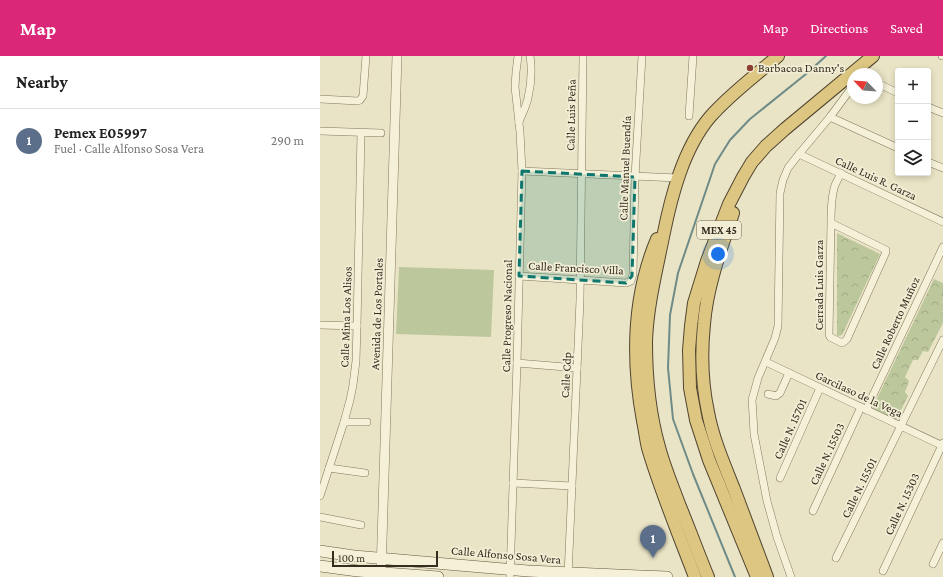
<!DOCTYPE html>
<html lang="en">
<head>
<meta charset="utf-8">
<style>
  body { margin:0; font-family:"Crimson Pro",serif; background:#f6f6f6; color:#222 }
  .controls { position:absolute; right:12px; top:12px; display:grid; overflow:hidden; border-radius:4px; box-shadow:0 2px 6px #0003 }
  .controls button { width:36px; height:36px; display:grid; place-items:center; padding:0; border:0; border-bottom:1px solid #e0e0e0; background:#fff; color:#222; font:20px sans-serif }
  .compass { position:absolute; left:527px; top:12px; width:36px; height:36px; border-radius:50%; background:#fff; box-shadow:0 2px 6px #0003; rotate:295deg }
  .scale { position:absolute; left:12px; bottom:10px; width:106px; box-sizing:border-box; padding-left:4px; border:2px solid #352d20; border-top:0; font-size:11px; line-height:14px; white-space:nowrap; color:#352d20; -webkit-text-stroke:3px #f2eed5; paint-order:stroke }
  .you { position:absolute; left:398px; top:198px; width:14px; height:14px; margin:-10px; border:3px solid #fff; border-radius:50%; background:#1a73e8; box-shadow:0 0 0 6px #1a73e833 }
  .badge { display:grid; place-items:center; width:26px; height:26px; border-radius:50%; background:#db2777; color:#fff; font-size:13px; font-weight:700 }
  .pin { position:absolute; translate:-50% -33px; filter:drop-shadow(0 1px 2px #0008) }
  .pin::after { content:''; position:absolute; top:21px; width:14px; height:12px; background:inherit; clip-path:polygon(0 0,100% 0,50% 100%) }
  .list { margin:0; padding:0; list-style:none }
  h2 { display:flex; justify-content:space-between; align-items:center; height:52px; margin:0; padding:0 16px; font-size:17px }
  h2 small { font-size:13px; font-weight:400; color:#767676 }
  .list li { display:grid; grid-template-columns:26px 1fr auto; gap:12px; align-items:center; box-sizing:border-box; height:64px; padding:0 16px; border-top:1px solid #e0e0e0 }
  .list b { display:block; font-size:15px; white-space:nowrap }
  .list p { margin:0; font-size:13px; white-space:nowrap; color:#767676 }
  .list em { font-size:13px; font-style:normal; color:#767676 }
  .icon { flex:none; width:22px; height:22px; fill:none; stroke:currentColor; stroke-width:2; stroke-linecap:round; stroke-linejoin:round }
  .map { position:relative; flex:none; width:623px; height:521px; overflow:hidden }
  header { display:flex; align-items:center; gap:24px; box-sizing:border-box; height:56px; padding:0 20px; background:#db2777; color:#fff }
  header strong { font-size:19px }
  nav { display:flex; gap:22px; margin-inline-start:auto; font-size:14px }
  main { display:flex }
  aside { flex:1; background:#fff }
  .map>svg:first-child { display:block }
</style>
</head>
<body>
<header>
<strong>Map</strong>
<nav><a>Map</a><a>Directions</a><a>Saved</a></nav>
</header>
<main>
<aside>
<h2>Nearby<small></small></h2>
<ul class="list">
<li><span class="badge" style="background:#5c6f8a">1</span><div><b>Pemex E05997</b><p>Fuel · Calle Alfonso Sosa Vera</p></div><em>290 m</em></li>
</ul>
</aside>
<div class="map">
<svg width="623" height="521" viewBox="0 0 623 521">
  <defs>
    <pattern id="park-crowns" width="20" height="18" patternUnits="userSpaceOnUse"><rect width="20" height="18" fill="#bcc79b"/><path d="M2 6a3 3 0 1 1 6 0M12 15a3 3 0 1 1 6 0" fill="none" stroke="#a2ab85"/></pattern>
  </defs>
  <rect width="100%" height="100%" fill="#eae4c6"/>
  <g fill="url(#park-crowns)">
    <polygon points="517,177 560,198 522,279 517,280"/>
    <polygon points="614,223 623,227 623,244 622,246 623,247 623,254 622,256 623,257 623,267 608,296 603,295 598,304 593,304 585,321 589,325 585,336 588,340 576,364 552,353"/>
  </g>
  <g fill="#bcc79b">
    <polygon points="527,196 550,207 544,219 521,208"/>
    <polygon points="79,211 174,214 171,281 76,278"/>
  </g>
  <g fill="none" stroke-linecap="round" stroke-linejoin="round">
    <polyline stroke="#6f8b88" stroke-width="2" points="415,521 373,418 353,363 348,312 350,259 358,217 395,108 410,84 430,63 486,18 506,0"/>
    <g stroke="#83775e" stroke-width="8">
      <g id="minor">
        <polyline points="622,0 623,0"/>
        <polyline points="557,27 578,37"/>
        <polyline points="0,43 38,45 40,44 43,40 46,0"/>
        <polyline points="608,51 623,57"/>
        <polyline points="369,60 373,0"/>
        <polyline points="510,61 578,92"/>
        <path d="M199 66C202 58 206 51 208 42 211 29 212 13 210 0"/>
        <polyline points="0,75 61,77"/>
        <polyline points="479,98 623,166"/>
        <polyline points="608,106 623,112"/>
        <polyline points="202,115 358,122"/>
        <path d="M511 167 562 192 566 194V196L527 283 525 285 522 287 510 281 509 278 511 167C511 155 511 141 515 129 517 125 519 121 521 117"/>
        <polyline points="199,220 306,227 311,225 313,218 315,121 322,0"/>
        <polyline points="0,269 37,270"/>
        <polyline points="446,306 623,390"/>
        <polyline points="197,307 257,312"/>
        <polyline points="448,338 456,340 460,337 469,317"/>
        <polyline points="546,354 623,191"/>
        <polyline points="24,366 47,366"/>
        <polyline points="9,412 45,417"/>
        <polyline points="460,422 500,332"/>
        <polyline points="193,427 252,430"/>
        <polyline points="0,440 24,366 30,344 33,329 36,305 37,270 41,77"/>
        <polyline points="493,455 541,351"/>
        <polyline points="0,461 41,469"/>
        <polyline points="516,502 623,284"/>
        <polyline points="613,508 623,487"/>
        <polyline points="563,515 623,387"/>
        <polyline points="248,520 260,244 263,0"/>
        <polyline points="190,521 197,307 202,115 200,76 195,31 196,16 198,0"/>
        <polyline points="471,521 457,481 447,445 434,378 433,359 432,344 438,322 455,282 458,270 460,137 463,124 468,112 479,98 510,61 533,30"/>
      </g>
    </g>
    <g stroke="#83775e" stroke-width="10">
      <polyline id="tertiary" points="61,517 77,0"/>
    </g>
    <g stroke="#655841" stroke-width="12">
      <g id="secondary">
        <polyline points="0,495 34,500 208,515 320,520 347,521"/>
        <polyline points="0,510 38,515 118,521"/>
      </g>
    </g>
    <g stroke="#514531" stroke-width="14">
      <g id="trunk">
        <path d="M413 157C401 193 387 230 384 268 381 297 382 328 388 356 393 383 404 408 414 433 425 462 436 492 447 521"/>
        <path d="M337 183C313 240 312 305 323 365 325 374 326 384 328 392 341 436 359 479 375 521"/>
        <path d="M388 521C378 497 369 472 359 448 352 429 344 410 339 391 329 356 326 321 326 286 327 251 336 216 343 181 351 141 363 93 390 61 410 38 435 20 458 0"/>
        <polyline points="437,521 389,404 376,364 370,332 369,294 371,270 374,247 387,205 409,148 423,121 432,106 446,90 465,73 553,0"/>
      </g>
    </g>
    <use href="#minor" stroke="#f5f1d9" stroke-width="7"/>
    <use href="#tertiary" stroke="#f5f1d9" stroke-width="9"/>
    <use href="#secondary" stroke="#f5f1d9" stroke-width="11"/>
    <use href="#trunk" stroke="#dcc681" stroke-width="12"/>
  </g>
  <path fill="#0f766e" fill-opacity="0.2" stroke="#0f766e" stroke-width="3" stroke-dasharray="8 5" stroke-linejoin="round" d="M202 115 315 121 312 220 306 227 199 220Z"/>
  <circle fill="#8c4034" stroke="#f2eed5" stroke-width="1.5" cx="430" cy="12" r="4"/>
  <g text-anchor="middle" stroke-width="3.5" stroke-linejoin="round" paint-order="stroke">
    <rect fill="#f2eed5" stroke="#6e6756" stroke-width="1" x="377" y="165" width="44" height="18" rx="3"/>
    <g font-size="11" font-weight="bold" fill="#352d20">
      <text x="399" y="178">MEX 45</text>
    </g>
    <g font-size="12" fill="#352d20" stroke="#f2eed5" text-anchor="start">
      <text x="438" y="16">Barbacoa Danny's</text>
    </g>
    <g font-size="12" fill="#352d20" stroke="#f2eed5">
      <text transform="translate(251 59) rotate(-89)" y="4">Calle Luis Peña</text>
      <text transform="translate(305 112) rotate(-88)" y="4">Calle Manuel Buendía</text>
      <text transform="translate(556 122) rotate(25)" y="4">Calle Luis R. Garza</text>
      <text transform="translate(256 212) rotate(3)" y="4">Calle Francisco Villa</text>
      <text transform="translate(499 229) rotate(-90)" y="4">Cerrada Luis Garza</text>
      <text transform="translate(57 258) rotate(-88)" y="4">Avenida de Los Portales</text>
      <text transform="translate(187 260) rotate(-89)" y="4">Calle Progreso Nacional</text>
      <text transform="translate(26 261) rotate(-88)" y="4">Calle Mina Los Alisos</text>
      <text transform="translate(575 267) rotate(-65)" y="4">Calle Roberto Muñoz</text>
      <text transform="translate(246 319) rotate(-87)" y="4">Calle Cdp</text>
      <text transform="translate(539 338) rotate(25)" y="4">Garcilaso de la Vega</text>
      <text transform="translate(470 373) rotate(-66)" y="4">Calle N. 15701</text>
      <text transform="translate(507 398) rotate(-65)" y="4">Calle N. 15503</text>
      <text transform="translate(539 432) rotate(-64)" y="4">Calle N. 15501</text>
      <text transform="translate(582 448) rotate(-65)" y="4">Calle N. 15303</text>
      <text transform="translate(186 499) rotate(5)" y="4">Calle Alfonso Sosa Vera</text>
    </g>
  </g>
</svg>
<div class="controls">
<button>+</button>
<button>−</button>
<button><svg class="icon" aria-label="layers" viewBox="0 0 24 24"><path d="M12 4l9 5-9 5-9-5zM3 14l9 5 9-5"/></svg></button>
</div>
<svg class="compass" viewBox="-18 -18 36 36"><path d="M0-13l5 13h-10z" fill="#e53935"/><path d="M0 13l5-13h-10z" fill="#767676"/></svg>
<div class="scale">100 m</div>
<div class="you"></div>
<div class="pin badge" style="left:333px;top:502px;background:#5c6f8a">1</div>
</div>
</main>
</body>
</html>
